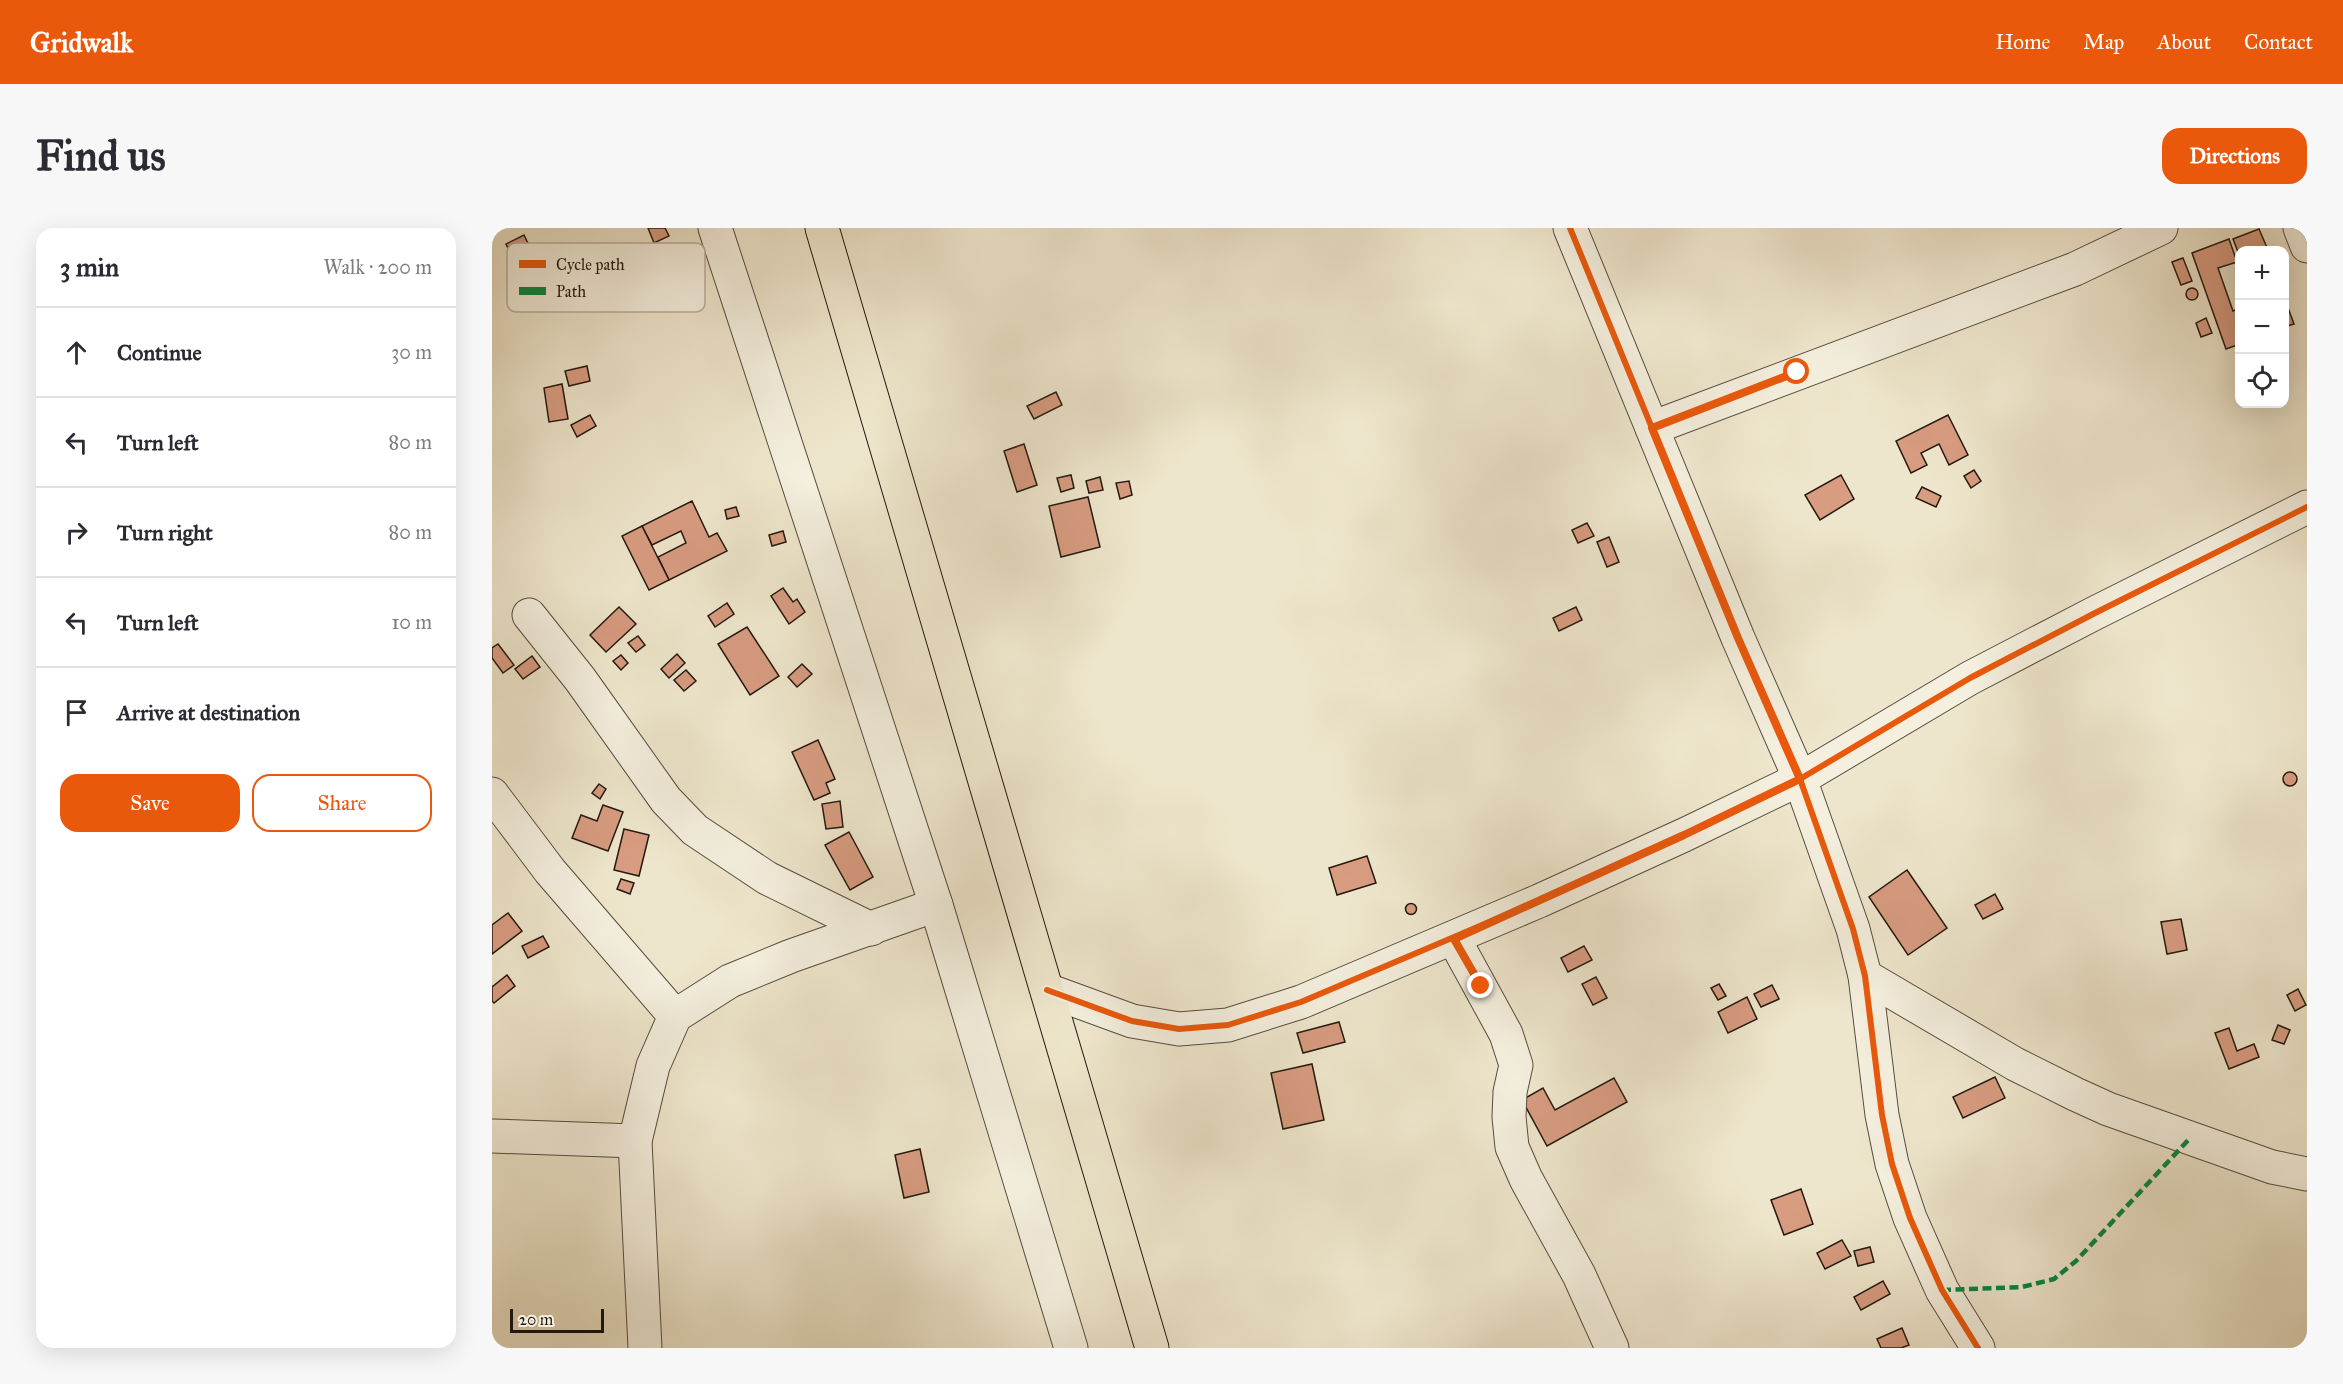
<!DOCTYPE html>
<html lang="en">
<head>
<meta charset="utf-8">
<style>
  body { margin:0; font-family:"IM FELL Great Primer",serif; background:#f7f7f7; color:#2b2b33 }
  .controls { position:absolute; right:18px; top:18px; display:grid; overflow:hidden; border-radius:12px; box-shadow:0 6px 24px #0002 }
  .controls button { width:54px; height:54px; display:grid; place-items:center; padding:0; border:0; border-bottom:2px solid #e1e1e2; background:#fff; color:#2b2b33; font:30px sans-serif }
  .scale { position:absolute; left:18px; bottom:15px; width:94px; box-sizing:border-box; padding-left:6px; border:3px solid #24190f; border-top:0; font-size:16px; line-height:21px; white-space:nowrap; color:#24190f; -webkit-text-stroke:4px #f4efde; paint-order:stroke }
  .stop { position:absolute; width:18px; height:18px; margin:-14px; border:4px solid #ea580c; border-radius:50%; background:#fff }
  .stop.end { background:#ea580c; border-color:#fff; box-shadow:0 2px 6px #0008 }
  .list { margin:0; padding:0; list-style:none }
  h2 { display:flex; justify-content:space-between; align-items:center; height:78px; margin:0; padding:0 24px; font-size:26px }
  h2 small { font-size:20px; font-weight:400; color:#7c7c81 }
  .list li { display:grid; grid-template-columns:39px 1fr auto; gap:18px; align-items:center; box-sizing:border-box; height:90px; padding:0 24px; border-top:2px solid #e1e1e2 }
  .list b { display:block; font-size:22px; white-space:nowrap }
  .list em { font-size:20px; font-style:normal; color:#7c7c81 }
  .actions { display:flex; gap:12px; padding:18px 24px }
  .actions a { flex:1; padding:14px 0; border:2px solid #ea580c; border-radius:18px; text-align:center; font-size:21px; color:#ea580c }
  .actions .main { background:#ea580c; color:#fff }
  .icon { flex:none; width:33px; height:33px; fill:none; stroke:currentColor; stroke-width:2; stroke-linecap:round; stroke-linejoin:round }
  .map { position:relative; flex:none; width:1815px; height:1120px; overflow:hidden; border-radius:18px }
  header { display:flex; align-items:center; gap:36px; box-sizing:border-box; height:84px; padding:0 30px; background:#ea580c; color:#fff }
  header strong { font-size:28px }
  nav { display:flex; gap:33px; margin-inline-start:auto; font-size:21px }
  .intro { display:flex; align-items:center; justify-content:space-between; box-sizing:border-box; height:144px; padding:0 36px }
  h1 { margin:0; font-size:42px }
  .button { padding:15px 27px; border-radius:18px; background:#ea580c; color:#fff; font-size:21px; font-weight:700 }
  main { display:flex; gap:36px; padding:0 36px }
  aside { flex:1; background:#fff; border-radius:18px; box-shadow:0 6px 24px #0002 }
  .map>svg:first-child { display:block }
</style>
</head>
<body>
<header>
<strong>Gridwalk</strong>
<nav><a>Home</a><a>Map</a><a>About</a><a>Contact</a></nav>
</header>
<div class="intro"><h1>Find us</h1><a class="button">Directions</a></div>
<main>
<aside>
<h2>3 min<small>Walk · 200 m</small></h2>
<ul class="list">
<li><svg class="icon" aria-label="ahead" viewBox="0 0 24 24"><path d="M12 20V5M6 11l6-6 6 6"/></svg><div><b>Continue</b></div><em>30 m</em></li>
<li><svg class="icon" aria-label="left" viewBox="0 0 24 24"><path d="M17 20v-9H6M10 6l-5 5 5 5"/></svg><div><b>Turn left</b></div><em>80 m</em></li>
<li><svg class="icon" aria-label="right" viewBox="0 0 24 24"><path d="M7 20v-9h11M14 6l5 5-5 5"/></svg><div><b>Turn right</b></div><em>80 m</em></li>
<li><svg class="icon" aria-label="left" viewBox="0 0 24 24"><path d="M17 20v-9H6M10 6l-5 5 5 5"/></svg><div><b>Turn left</b></div><em>10 m</em></li>
<li><svg class="icon" aria-label="arrive" viewBox="0 0 24 24"><path d="M6 21V4h12l-3 4 3 4H6"/></svg><div><b>Arrive at destination</b></div></li>
</ul>
<div class="actions"><a class="main">Save</a><a>Share</a></div>
</aside>
<div class="map">
<svg width="1815" height="1120" viewBox="0 0 1815 1120">
  <rect width="100%" height="100%" fill="#eee6cc"/>
  <filter id="stains"><feTurbulence type="fractalNoise" baseFrequency=".00333" numOctaves="4"/><feColorMatrix values="0 0 0 0 .2 0 0 0 0 .09 0 0 0 0 .02 0 0 0 .5 -.17"/></filter>
  <radialGradient id="worn" r=".72"><stop offset=".6" stop-color="#630" stop-opacity="0"/><stop offset="1" stop-color="#630" stop-opacity=".3"/></radialGradient>
  <g fill="#d89c81" stroke="#24190f" stroke-width="1.5">
    <polygon points="156,0 173,0 177,8 162,15"/>
    <polygon points="1767,1 1776,22 1759,22 1758,19 1746,24 1741,11"/>
    <polygon points="32,7 47,38 29,47 14,16"/>
    <polygon points="1737,11 1745,34 1726,40 1741,83 1748,80 1748,116 1734,121 1700,25"/>
    <polygon points="1691,30 1700,53 1689,57 1680,34"/>
    <circle cx="1700" cy="66" r="6"/>
    <polygon points="1792,69 1802,96 1792,99"/>
    <polygon points="1714,90 1720,105 1709,109 1704,95"/>
    <polygon points="95,138 98,153 77,158 73,143"/>
    <polygon points="70,156 76,191 57,194 52,160"/>
    <polygon points="564,164 570,177 542,191 535,178"/>
    <polygon points="98,187 104,198 85,209 79,197"/>
    <polygon points="1456,187 1476,227 1457,237 1447,216 1429,225 1435,237 1419,245 1404,213"/>
    <polygon points="532,216 545,257 525,264 512,223"/>
    <polygon points="1482,242 1489,253 1479,260 1472,248"/>
    <polygon points="579,247 582,260 569,264 565,250"/>
    <polygon points="1349,247 1362,271 1328,292 1313,267"/>
    <polygon points="608,249 611,262 597,265 594,253"/>
    <polygon points="637,253 640,267 628,271 624,255"/>
    <polygon points="1430,259 1449,268 1444,279 1424,270"/>
    <polygon points="596,269 608,319 569,329 557,278"/>
    <polygon points="200,273 217,309 225,305 235,323 177,352 166,329 194,315 189,303 160,317 150,298"/>
    <polygon points="244,279 247,288 235,291 233,282"/>
    <polygon points="1095,295 1102,308 1086,315 1080,302"/>
    <polygon points="150,298 177,352 157,362 130,308"/>
    <polygon points="291,303 294,314 280,318 277,307"/>
    <polygon points="1117,309 1127,334 1115,339 1105,314"/>
    <polygon points="291,360 301,374 305,371 313,384 297,396 279,368"/>
    <polygon points="235,375 242,386 223,399 216,388"/>
    <polygon points="127,379 144,396 114,424 98,407"/>
    <polygon points="1084,379 1090,392 1067,403 1061,390"/>
    <polygon points="255,399 287,448 258,467 226,416"/>
    <polygon points="146,408 153,417 144,424 136,415"/>
    <polygon points="6,416 22,437 11,445 0,430 0,420"/>
    <polygon points="185,426 193,435 177,450 169,441"/>
    <polygon points="129,427 136,435 129,442 121,433"/>
    <polygon points="40,428 48,439 31,451 23,441"/>
    <polygon points="310,436 320,446 305,459 296,449"/>
    <polygon points="194,442 204,453 192,463 182,452"/>
    <polygon points="326,512 343,551 334,555 338,565 322,572 300,524"/>
    <circle cx="1798" cy="551" r="7"/>
    <polygon points="107,556 114,561 108,571 100,565"/>
    <polygon points="348,573 351,599 334,601 330,576"/>
    <polygon points="111,577 131,584 116,623 80,610 89,587 105,593"/>
    <polygon points="132,601 157,607 147,648 122,642"/>
    <polygon points="357,604 381,649 358,662 333,617"/>
    <polygon points="875,628 884,655 845,667 837,640"/>
    <polygon points="1415,642 1455,700 1416,727 1377,669"/>
    <polygon points="129,651 142,655 138,666 125,661"/>
    <polygon points="1503,666 1511,681 1491,691 1483,677"/>
    <circle cx="919" cy="681" r="5.5"/>
    <polygon points="16,685 30,703 0,726 0,697"/>
    <polygon points="1689,691 1695,722 1675,726 1669,694"/>
    <polygon points="51,708 57,719 36,730 30,718"/>
    <polygon points="1092,718 1100,732 1076,744 1069,730"/>
    <polygon points="15,747 23,758 2,775 0,773 0,759"/>
    <polygon points="1104,749 1115,770 1101,777 1090,756"/>
    <polygon points="1227,756 1234,768 1226,772 1219,760"/>
    <polygon points="1280,757 1287,771 1269,779 1262,766"/>
    <polygon points="1806,761 1814,777 1803,783 1795,767"/>
    <polygon points="1255,769 1265,791 1236,805 1226,784"/>
    <polygon points="847,794 853,814 811,825 805,805"/>
    <polygon points="1786,797 1798,802 1792,816 1780,812"/>
    <polygon points="1737,800 1745,823 1762,816 1767,829 1737,841 1723,805"/>
    <polygon points="820,836 832,892 791,901 779,845"/>
    <polygon points="1503,849 1513,870 1471,890 1461,869"/>
    <polygon points="1122,850 1135,874 1055,918 1030,872 1051,860 1063,882"/>
    <polygon points="428,921 437,964 412,970 403,927"/>
    <polygon points="1309,961 1321,996 1292,1007 1279,972"/>
    <polygon points="1350,1012 1359,1028 1333,1041 1325,1025"/>
    <polygon points="1378,1019 1382,1034 1366,1038 1362,1023"/>
    <polygon points="1391,1053 1398,1066 1369,1082 1362,1069"/>
    <polygon points="1410,1100 1417,1117 1409,1120 1389,1120 1385,1111"/>
  </g>
  <g fill="none" stroke-linecap="round" stroke-linejoin="round">
    <g stroke="#564c3e" stroke-width="35">
      <g id="street">
        <polyline points="223,0 444,677 579,1120"/>
        <polyline points="1078,0 1246,410 1308,551 1361,701 1373,748 1390,887 1400,936 1418,990 1450,1062 1486,1120"/>
        <polyline points="1808,0 1815,18"/>
        <polyline points="1160,200 1583,41 1669,0"/>
        <polyline points="37,387 88,451 174,572 203,602 275,650 379,701"/>
        <polyline points="0,566 58,643 183,788"/>
        <polyline points="962,711 1014,806 1024,837 1018,864 1017,889 1020,919 1034,951 1087,1047 1120,1120"/>
        <polyline points="1373,748 1523,836 1583,866 1616,881 1780,939 1815,946"/>
        <polyline points="555,762 640,793 687,801 736,797 809,774 1047,673 1192,607 1308,551 1478,450 1603,385 1815,279"/>
        <polyline points="0,908 143,913"/>
        <polyline points="153,1120 143,913 161,838 183,788 238,753 299,728 444,677"/>
      </g>
    </g>
    <g stroke="#24190f" stroke-width="35">
      <polyline id="highway" points="330,0 660,1120"/>
    </g>
    <use href="#street" stroke="#f4efde" stroke-width="33"/>
    <use href="#highway" stroke="#eee6cc" stroke-width="33"/>
    <polyline stroke="#00873e" stroke-width="4.5" stroke-dasharray="9 4.5" stroke-linecap="butt" points="1450,1062 1530,1059 1562,1051 1584,1033 1699,909"/>
    <g stroke="#f4efde" stroke-width="10">
      <g id="cycleway">
        <polyline points="1078,0 1246,410 1308,551 1361,701 1373,748 1390,887 1400,936 1418,990 1450,1062 1486,1120"/>
        <polyline points="555,762 640,793 687,801 736,797 809,774 1047,673 1192,607 1308,551 1478,450 1603,385 1815,279"/>
      </g>
    </g>
    <use href="#cycleway" stroke="#e8590c" stroke-width="6"/>
  </g>
  <g fill="none" stroke-linecap="round" stroke-linejoin="round">
    <polyline stroke="#ea580c" stroke-width="8" points="989,758 962,711 1192,607 1308,551 1246,410 1160,200 1305,144"/>
  </g>
  <rect x="15" y="15" width="198" height="69" rx="9" fill="#f4efde" stroke="#b6afa0" stroke-width="1.5"/>
  <rect x="27" y="32" width="27" height="8" fill="#e8590c"/>
  <rect x="27" y="59" width="27" height="8" fill="#00873e"/>
  <g font-size="16" fill="#24190f">
    <text x="64" y="42">Cycle path</text>
    <text x="64" y="69">Path</text>
  </g>
  <rect width="100%" height="100%" filter="url(#stains)"/>
  <rect width="100%" height="100%" fill="url(#worn)"/>
</svg>
<div class="controls">
<button>+</button>
<button>−</button>
<button><svg class="icon" aria-label="locate" viewBox="0 0 24 24"><circle cx="12" cy="12" r="6"/><path d="M12 2v4M12 18v4M2 12h4M18 12h4"/></svg></button>
</div>
<div class="scale">20 m</div>
<div class="stop" style="left:1305px;top:144px"></div>
<div class="stop end" style="left:989px;top:758px"></div>
</div>
</main>
</body>
</html>
